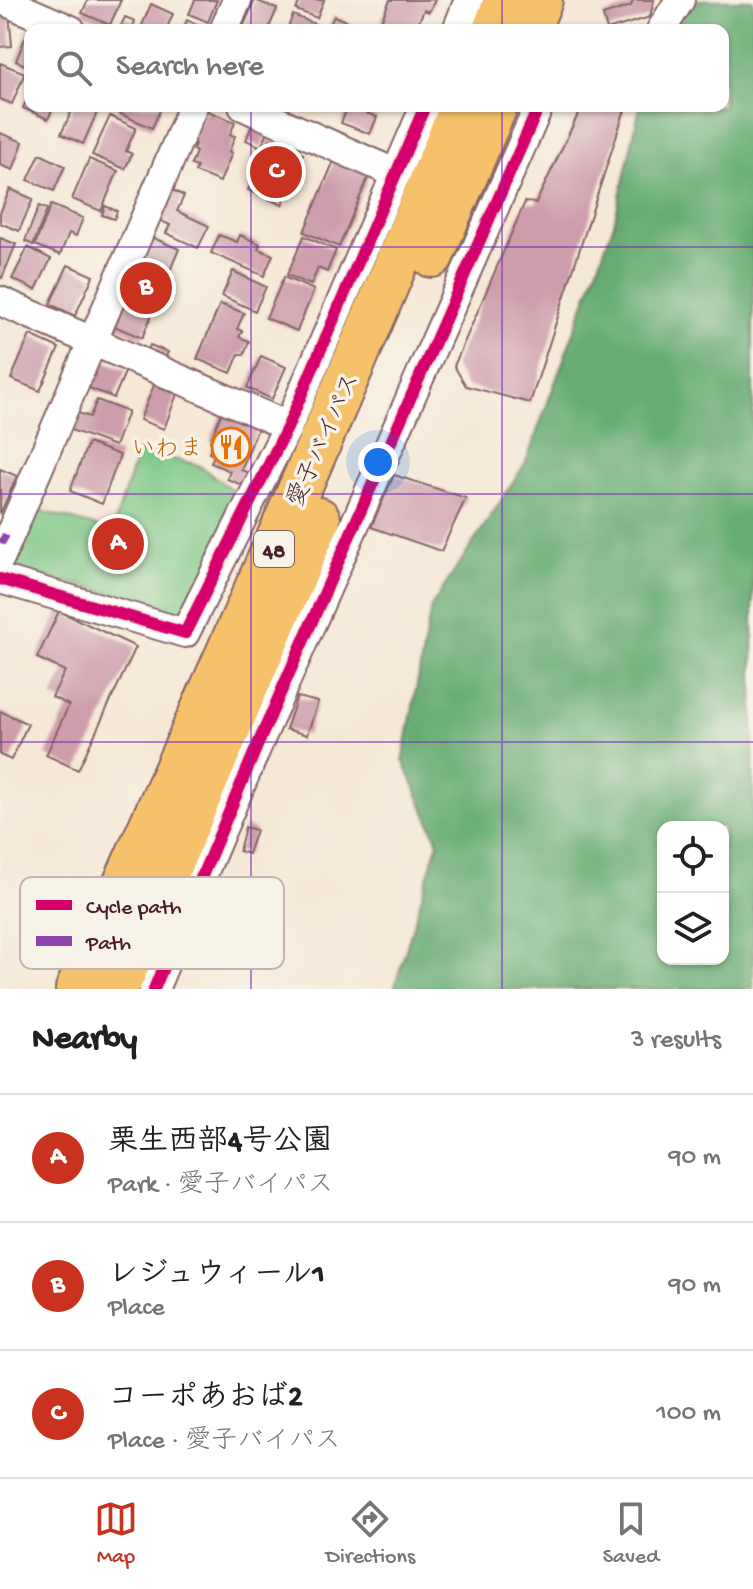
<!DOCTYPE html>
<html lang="en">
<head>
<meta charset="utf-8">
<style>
  body { margin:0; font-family:"Gochi Hand","Klee One",sans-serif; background:#f2f2f2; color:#202124 }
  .controls { position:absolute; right:24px; bottom:24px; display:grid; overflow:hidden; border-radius:16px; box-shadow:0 2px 6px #0004 }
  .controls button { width:72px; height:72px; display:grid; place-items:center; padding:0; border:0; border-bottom:2px solid #e0e0e0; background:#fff; color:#202124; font:40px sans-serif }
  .you { position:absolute; left:378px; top:462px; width:28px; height:28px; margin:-20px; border:6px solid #fff; border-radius:50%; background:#1a73e8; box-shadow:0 0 0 12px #1a73e833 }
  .badge { display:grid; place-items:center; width:52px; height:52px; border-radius:50%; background:#c8321e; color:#fff; font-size:26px; font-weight:700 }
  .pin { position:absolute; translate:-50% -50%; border:4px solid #fff; box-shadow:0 2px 8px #0006 }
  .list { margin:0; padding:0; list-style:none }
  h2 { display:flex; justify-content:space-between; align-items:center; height:104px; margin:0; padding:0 32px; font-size:34px }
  h2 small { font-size:26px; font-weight:400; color:#757577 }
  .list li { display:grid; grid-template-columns:52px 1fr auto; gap:24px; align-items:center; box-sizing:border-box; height:128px; padding:0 32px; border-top:2px solid #e0e0e0 }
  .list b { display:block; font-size:30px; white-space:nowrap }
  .list p { margin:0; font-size:26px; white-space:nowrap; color:#757577 }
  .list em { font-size:26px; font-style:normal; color:#757577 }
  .icon { flex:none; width:44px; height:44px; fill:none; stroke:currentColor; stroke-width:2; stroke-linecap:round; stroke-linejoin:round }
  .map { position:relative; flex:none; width:753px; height:989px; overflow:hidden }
  .search { position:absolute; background:#fff; box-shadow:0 2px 6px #0004; left:24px; right:24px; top:24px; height:88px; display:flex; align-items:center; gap:20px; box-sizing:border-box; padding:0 28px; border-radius:16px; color:#757577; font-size:30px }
  .sheet { height:488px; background:#fff }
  nav { display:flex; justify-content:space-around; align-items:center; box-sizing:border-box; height:112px; border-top:2px solid #e0e0e0; background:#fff; font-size:22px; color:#757577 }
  nav a { display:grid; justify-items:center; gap:4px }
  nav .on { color:#c8321e }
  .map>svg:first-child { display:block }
</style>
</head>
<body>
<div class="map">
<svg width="753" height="989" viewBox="0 0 753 989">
  <rect width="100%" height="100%" fill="#f7f3e8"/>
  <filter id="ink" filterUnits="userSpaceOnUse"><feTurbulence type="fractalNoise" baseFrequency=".0125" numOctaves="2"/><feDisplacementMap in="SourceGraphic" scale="16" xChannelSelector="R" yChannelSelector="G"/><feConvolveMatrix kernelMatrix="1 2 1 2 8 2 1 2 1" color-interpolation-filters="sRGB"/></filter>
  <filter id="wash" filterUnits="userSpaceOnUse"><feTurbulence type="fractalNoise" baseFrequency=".006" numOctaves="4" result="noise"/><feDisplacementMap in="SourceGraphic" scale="32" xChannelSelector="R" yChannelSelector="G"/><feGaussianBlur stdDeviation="1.8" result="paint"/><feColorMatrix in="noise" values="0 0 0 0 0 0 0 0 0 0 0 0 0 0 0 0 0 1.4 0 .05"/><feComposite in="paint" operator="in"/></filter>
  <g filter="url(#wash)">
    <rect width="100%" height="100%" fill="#f6e8d6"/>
    <polygon fill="#7cc684" stroke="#637258" stroke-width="2" points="138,451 198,465 242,497 190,606 168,618 141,601 20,570 10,558 31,508 112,531"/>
    <path fill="#65ab72" stroke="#58654e" stroke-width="2" fill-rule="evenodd" d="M663 0H753V989H394L438 842 403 760 431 607 525 464 614 223 640 106H723V30H657ZM663 827H723V959H663Z"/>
    <g id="blocks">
      <g fill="#cd9dac">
        <polygon points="88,0 121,0 110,25 82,13"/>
        <polygon points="195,0 217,0 208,22 189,14"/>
        <polygon points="255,0 277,9 268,30 250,30 243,27"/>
        <polygon points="300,0 324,0 317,18 296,10"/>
        <polygon points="390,0 435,0 429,12 424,10 415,30 402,30 381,21"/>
        <polygon points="633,0 654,0 650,17 607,30 603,15 631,6"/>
        <polygon points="151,4 173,14 166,30 140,30"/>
        <polygon points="9,13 12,46 0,47 0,14"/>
        <polygon points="293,15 315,24 313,30 287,30"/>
        <polygon points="334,16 353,24 351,30 327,30"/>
        <polygon points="125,17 135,21 132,30 119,30"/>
        <polygon points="187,20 211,30 183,30"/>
        <polygon points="30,26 30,67 16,61"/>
        <polygon points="0,63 25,73 12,104 0,99"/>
        <polygon points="30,92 30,106 54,106 48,119 23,108"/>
        <polygon points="74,106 99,108 83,144 61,134"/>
        <polygon points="119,106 162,106 152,128 116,112"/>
        <polygon points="348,106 377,117 370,134 341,123"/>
        <polygon points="582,106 626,106 530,403 466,386 454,366 525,202 536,203"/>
        <polygon points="205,110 235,122 230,135 235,136 229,152 232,153 220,182 195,172 197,167 191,165 196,152 193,150 195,144 191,143"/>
        <polygon points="110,116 136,128 126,151 132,154 125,169 92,155"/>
        <polygon points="252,125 268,132 261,147 246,140"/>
        <polygon points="0,133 23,142 13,170 0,165"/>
        <polygon points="270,140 303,154 282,205 248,190"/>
        <polygon points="40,154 65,166 54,191 28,180"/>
        <polygon points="335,158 370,173 339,247 304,232"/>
        <polygon points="89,159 118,171 101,211 72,199"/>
        <polygon points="10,189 33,199 19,231 0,223 0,213"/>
        <polygon points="171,189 184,196 177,211 209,226 198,248 166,233 170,225 157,219"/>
        <polygon points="51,205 83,218 76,236 69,233 60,255 35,245"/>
        <polygon points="39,206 47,209 33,245 25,241"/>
        <polygon points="105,206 117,211 114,219 102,215"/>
        <polygon points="219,235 237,242 240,235 260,244 258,249 273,255 264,276 211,253"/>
        <polygon points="304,236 336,250 327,272 318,268 311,285 287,275"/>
        <polygon points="151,237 179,249 142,338 114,326"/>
        <polygon points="0,238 16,244 2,278 0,277"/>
        <polygon points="28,247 51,259 36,290 12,279"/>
        <polygon points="68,265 93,276 75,316 50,304"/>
        <polygon points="233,271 266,287 255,311 222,296"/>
        <polygon points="284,277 314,290 297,331 266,318"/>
        <polygon points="220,304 244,313 237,329 242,331 239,337 249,341 244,355 239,354 231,373 197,359"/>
        <polygon points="30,335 59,348 40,391 11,379"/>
        <polygon points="150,345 168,352 165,359 148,351"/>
        <polygon points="261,356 286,367 272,399 247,388"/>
        <polygon points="100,359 126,370 114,398 89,388"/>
        <polygon points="154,385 177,394 164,429 140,420"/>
        <polygon points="97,400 128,412 115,446 68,429 75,412 90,417"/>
        <polygon points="224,407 258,428 241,470 252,474 247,487 227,479 230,471 211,463 214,455 209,453 214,442 210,441"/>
        <polygon points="88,443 120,455 102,504 70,491"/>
        <polygon points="0,469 17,476 0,514"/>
        <polygon points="394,475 466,498 441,551 371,527"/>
        <polygon points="59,611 136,647 78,770 46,755 69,705 52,697 65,671 37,658"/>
        <polygon points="297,697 318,702 307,735 286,729"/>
        <polygon points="0,711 28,724 11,760 0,755"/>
        <polygon points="245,827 256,830 248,854 239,851"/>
      </g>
    </g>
  </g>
  <g filter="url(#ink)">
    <use href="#blocks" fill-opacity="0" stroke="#866567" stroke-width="2"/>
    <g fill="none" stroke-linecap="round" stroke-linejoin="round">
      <g stroke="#866567" stroke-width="32">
        <g id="minor">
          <polyline points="2,0 71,30"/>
          <polyline points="224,30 237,0"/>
          <polyline points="457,30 469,0"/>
          <polyline points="661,30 680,0"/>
          <polyline points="243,106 397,174"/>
          <polyline points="0,301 288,426"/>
          <polyline points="0,558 193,106"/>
          <polyline points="0,579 185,633 288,426 425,106"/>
          <polyline points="154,989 258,744 539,106"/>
        </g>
      </g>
      <g stroke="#866567" stroke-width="46">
        <g id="highway">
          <polyline points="494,30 506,0"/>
          <polyline points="528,30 541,0"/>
          <polyline points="432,256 496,106"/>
          <path d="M77 989C209 696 340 403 462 106"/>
          <polyline points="117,989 319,519"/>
        </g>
      </g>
      <use href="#minor" stroke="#fff" stroke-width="28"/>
      <use href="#highway" stroke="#f5c16b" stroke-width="42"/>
      <polyline stroke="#8e44ad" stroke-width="10" stroke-dasharray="20 10" stroke-linecap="butt" points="0,537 7,541"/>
      <g stroke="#f7f3e8" stroke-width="17">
        <g id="cycleway">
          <polyline points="0,579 185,633 288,426 425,106"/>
          <polyline points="154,989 258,744 539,106"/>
        </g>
      </g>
      <use href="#cycleway" stroke="#d6006c" stroke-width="12"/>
    </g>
  </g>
  <path fill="none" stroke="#7b2cbf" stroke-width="2" stroke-opacity="0.55" d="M251 0V30M502 0V30M251 106V989M502 106V989M0 247H753M0 494H753M0 742H753"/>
  <defs>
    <g id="restaurant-ring" transform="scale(2)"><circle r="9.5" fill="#f7f3e8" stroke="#e8710a" stroke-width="1.5"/><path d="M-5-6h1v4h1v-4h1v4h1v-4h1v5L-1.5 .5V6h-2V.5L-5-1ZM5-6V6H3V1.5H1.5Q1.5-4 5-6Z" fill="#e8710a"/></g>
  </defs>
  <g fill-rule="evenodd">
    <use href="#restaurant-ring" x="231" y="447"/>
  </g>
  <g text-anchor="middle" stroke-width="7" stroke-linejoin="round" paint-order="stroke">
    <rect fill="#f7f3e8" stroke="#7e5f64" stroke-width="2" x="254" y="531" width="40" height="36" rx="6"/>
    <g font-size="22" font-weight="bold" fill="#4a1f2b">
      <text x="274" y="557">48</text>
    </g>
    <g font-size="24" fill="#4a1f2b" stroke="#f7f3e8">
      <text transform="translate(322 439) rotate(-66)" y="8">愛子バイパス</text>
    </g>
    <g font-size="24" fill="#c56008" stroke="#f7f3e8" text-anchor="end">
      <text x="203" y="455">いわま</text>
    </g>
  </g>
  <rect x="20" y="877" width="264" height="92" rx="12" fill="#f7f3e8" stroke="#c3b3af" stroke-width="2"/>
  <rect x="36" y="900" width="36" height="10" fill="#d6006c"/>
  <rect x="36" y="936" width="36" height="10" fill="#8e44ad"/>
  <g font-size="22" fill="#4a1f2b">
    <text x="86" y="913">Cycle path</text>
    <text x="86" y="949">Path</text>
  </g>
</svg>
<div class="controls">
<button><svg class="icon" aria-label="locate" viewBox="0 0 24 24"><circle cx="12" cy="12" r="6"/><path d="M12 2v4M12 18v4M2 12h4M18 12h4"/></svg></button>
<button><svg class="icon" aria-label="layers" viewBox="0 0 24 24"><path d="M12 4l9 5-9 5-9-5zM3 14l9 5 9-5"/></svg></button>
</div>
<div class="you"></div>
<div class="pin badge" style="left:118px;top:544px">A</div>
<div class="pin badge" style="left:146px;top:288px">B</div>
<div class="pin badge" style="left:276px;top:172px">C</div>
<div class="search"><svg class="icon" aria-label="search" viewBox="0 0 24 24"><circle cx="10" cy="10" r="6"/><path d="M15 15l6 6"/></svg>Search here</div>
</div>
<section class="sheet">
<h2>Nearby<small>3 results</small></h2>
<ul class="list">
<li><span class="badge">A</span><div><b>栗生西部4号公園</b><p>Park · 愛子バイパス</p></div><em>90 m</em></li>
<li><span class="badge">B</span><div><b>レジュウィール1</b><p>Place</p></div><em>90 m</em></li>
<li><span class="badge">C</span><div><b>コーポあおば2</b><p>Place · 愛子バイパス</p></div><em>100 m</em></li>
</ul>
</section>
<nav>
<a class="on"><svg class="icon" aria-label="map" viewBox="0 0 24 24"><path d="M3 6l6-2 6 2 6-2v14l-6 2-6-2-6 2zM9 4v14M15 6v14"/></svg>Map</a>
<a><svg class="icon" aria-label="directions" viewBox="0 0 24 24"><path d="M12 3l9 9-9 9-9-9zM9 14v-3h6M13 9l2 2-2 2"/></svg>Directions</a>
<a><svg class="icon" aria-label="saved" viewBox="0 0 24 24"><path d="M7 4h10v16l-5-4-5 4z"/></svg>Saved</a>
</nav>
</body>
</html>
